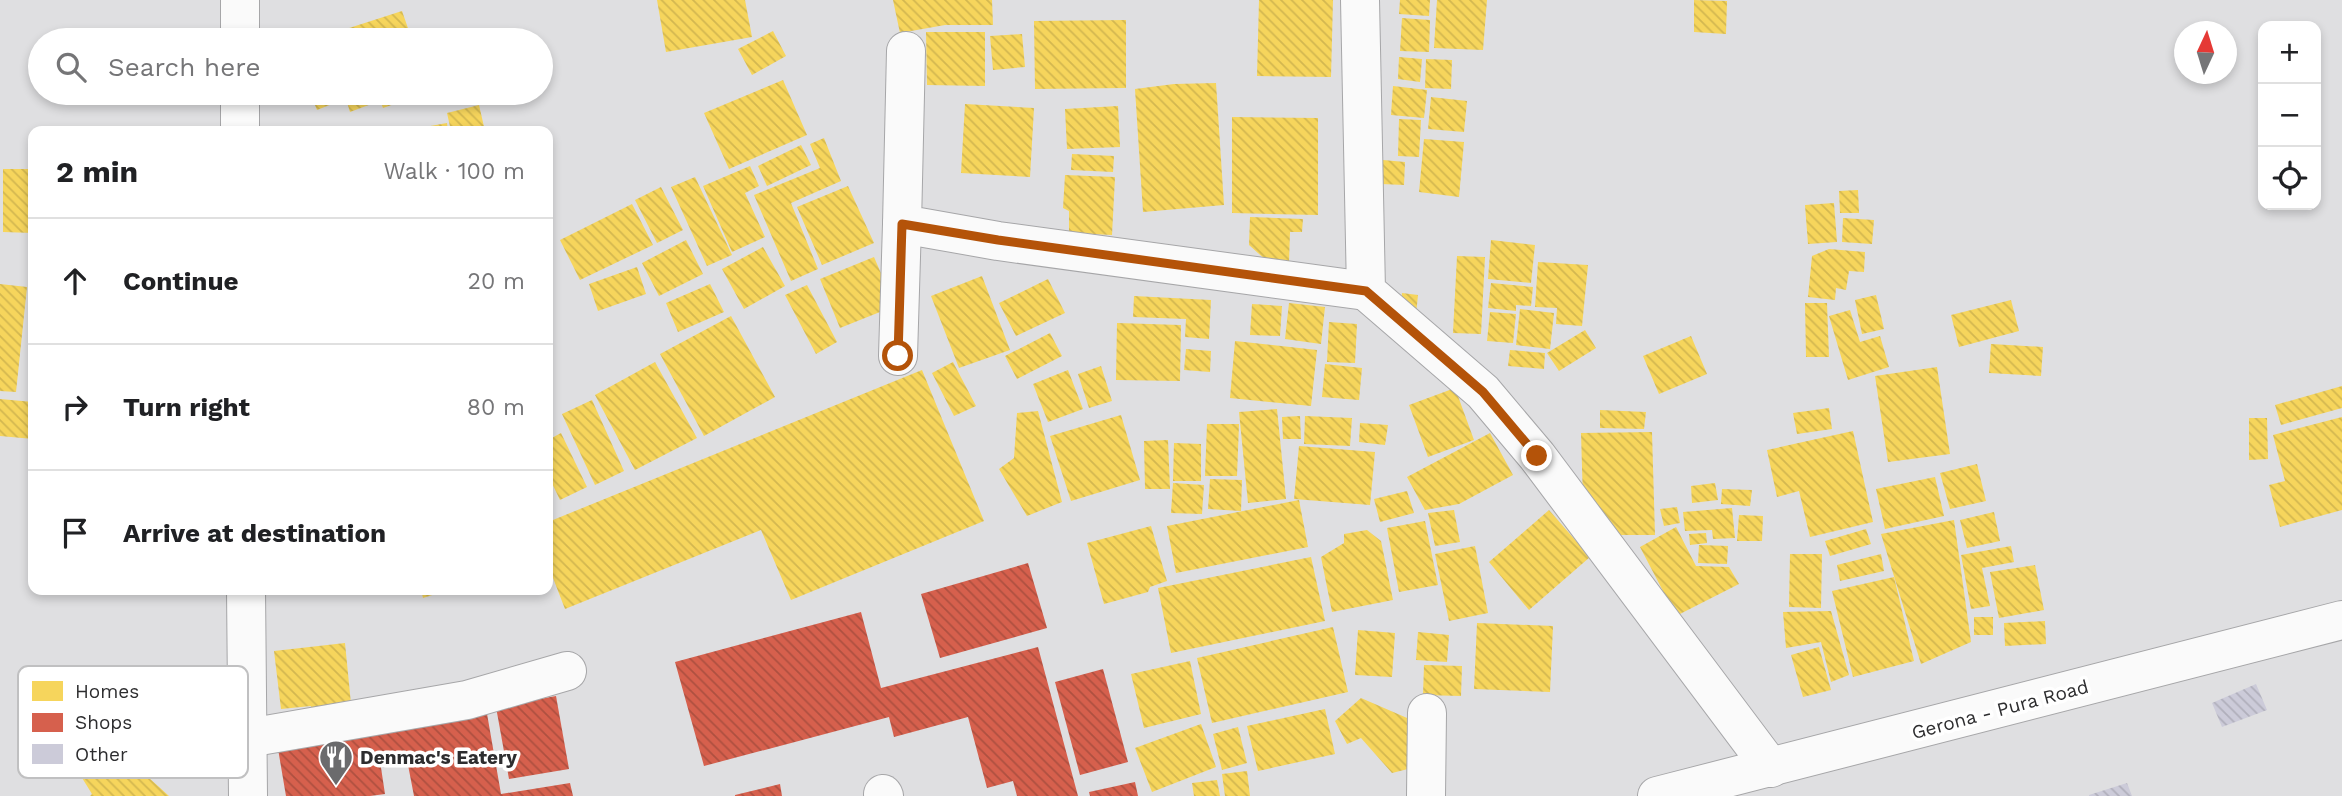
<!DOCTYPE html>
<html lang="en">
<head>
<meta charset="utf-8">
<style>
  body { margin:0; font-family:"Work Sans",sans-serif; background:#f6f6f6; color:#202124 }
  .controls { position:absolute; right:21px; top:21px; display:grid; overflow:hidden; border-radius:14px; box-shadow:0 4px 10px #0003 }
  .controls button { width:63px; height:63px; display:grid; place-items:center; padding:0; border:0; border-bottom:2px solid #e0e0e0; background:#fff; color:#202124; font:35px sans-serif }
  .compass { position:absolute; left:2174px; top:21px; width:63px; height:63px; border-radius:50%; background:#fff; box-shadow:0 4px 10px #0003; rotate:4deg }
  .stop { position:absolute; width:21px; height:21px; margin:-16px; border:5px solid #b45309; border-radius:50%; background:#fff }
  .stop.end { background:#b45309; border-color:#fff; box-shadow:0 2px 7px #0008 }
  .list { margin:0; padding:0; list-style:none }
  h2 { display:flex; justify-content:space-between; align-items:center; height:91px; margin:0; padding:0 28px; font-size:30px }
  h2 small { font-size:23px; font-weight:400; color:#757577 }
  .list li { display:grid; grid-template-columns:46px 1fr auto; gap:21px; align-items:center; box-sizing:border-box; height:126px; padding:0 28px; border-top:2px solid #e0e0e0 }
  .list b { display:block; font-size:26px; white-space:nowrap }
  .list em { font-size:23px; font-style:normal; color:#757577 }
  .icon { flex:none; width:38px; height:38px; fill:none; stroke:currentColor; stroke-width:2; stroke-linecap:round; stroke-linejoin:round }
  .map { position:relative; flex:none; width:2342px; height:796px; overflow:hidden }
  .search { position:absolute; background:#fff; box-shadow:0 4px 10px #0003; left:28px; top:28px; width:525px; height:77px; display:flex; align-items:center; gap:18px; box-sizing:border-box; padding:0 24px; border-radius:38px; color:#757577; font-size:26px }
  .panel { position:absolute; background:#fff; box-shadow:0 4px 10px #0003; left:28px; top:126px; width:525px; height:469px; border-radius:14px }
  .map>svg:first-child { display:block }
</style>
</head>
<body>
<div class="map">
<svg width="2342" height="796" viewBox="0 0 2342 796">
  <defs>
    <pattern id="homes-back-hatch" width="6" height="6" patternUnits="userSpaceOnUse" patternTransform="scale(1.75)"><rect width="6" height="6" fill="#f6d55c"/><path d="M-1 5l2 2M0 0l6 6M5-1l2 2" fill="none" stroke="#d3b750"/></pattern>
    <pattern id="shops-back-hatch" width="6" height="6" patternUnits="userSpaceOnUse" patternTransform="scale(1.75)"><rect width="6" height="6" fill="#d6604d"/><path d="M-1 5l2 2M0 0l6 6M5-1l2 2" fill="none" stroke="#ae5040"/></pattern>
    <pattern id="building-back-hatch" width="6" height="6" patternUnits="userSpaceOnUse" patternTransform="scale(1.75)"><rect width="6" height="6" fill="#cccbd9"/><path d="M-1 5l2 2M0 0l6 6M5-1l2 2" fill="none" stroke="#b0afbb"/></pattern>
  </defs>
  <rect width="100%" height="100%" fill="#dfdfe1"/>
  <g fill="url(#homes-back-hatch)">
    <polygon points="657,0 745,0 752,37 666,52"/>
    <polygon points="893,0 992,0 993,25 945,25 900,33"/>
    <polygon points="1259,0 1333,0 1331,77 1257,76"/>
    <polygon points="1400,0 1430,0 1429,16 1399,14"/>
    <polygon points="1437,0 1487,0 1483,50 1434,48"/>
    <polygon points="1694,0 1727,1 1726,34 1694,32"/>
    <polygon points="402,11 410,34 392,40 346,40 343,30"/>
    <polygon points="1402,18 1430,20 1429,52 1400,51"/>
    <polygon points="1126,20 1126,88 1035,89 1034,21"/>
    <polygon points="773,31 786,56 752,75 738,49"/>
    <polygon points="926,32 985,32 985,86 927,85"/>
    <polygon points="1022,34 1025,67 993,70 990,36"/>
    <polygon points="1399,57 1422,59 1420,82 1398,79"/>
    <polygon points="1426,59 1452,60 1451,89 1425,88"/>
    <polygon points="783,80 807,135 729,169 704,113"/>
    <polygon points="1216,83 1224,205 1143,212 1135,89 1174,84"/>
    <polygon points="1393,86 1427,90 1424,118 1391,115"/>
    <polygon points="310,93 339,93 342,100 317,110"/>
    <polygon points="344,93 370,93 374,103 350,112"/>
    <polygon points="377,93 419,93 420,95 383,108"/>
    <polygon points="424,93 453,93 454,96 427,103"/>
    <polygon points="1431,97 1467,101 1464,132 1428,129"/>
    <polygon points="965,104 1034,108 1030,177 961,173"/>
    <polygon points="479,105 485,131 451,131 447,113"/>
    <polygon points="1118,106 1120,147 1067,149 1065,109"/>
    <polygon points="1232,117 1318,118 1318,215 1232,213"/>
    <polygon points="1399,119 1421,120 1419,157 1398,156"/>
    <polygon points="447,123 448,131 408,131 408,130"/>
    <polygon points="824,138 841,181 791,203 818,269 791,281 754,195 820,168 810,144"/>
    <polygon points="1424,139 1464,142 1459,197 1419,192"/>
    <polygon points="801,145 811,165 767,186 758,166"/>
    <polygon points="1072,154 1114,156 1113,172 1071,170"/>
    <polygon points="1383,160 1405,162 1404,185 1381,184"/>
    <polygon points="750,166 759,186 745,193 765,237 732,252 703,186"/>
    <polygon points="3,169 33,169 33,233 3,232"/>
    <polygon points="1065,175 1115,177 1112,235 1069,233 1069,211 1063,208"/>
    <polygon points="695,177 732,255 707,266 671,187"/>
    <polygon points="848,186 874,243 822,265 797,207"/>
    <polygon points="661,187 683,230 657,243 635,200"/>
    <polygon points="1858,190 1859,213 1840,213 1839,191"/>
    <polygon points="1834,203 1837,242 1808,244 1805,205"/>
    <polygon points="632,204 653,245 580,280 560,240"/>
    <polygon points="1250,217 1303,219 1302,232 1290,232 1289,263 1268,262 1249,245"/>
    <polygon points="1843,218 1874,220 1872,244 1842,242"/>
    <polygon points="686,240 703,274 659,296 642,263"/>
    <polygon points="1491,240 1535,245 1531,283 1488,279"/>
    <polygon points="763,247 785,286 744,309 722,269"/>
    <polygon points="1829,249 1865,252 1864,272 1849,271 1846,290 1836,288 1835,300 1808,297 1812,256"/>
    <polygon points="1457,256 1485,257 1481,334 1453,333"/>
    <polygon points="874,257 895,306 840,328 820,279"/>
    <polygon points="1538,262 1588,265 1582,326 1556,324 1557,308 1535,307"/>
    <polygon points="637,267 646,294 598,311 589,284"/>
    <polygon points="982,276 1010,350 959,368 931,296"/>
    <polygon points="1048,279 1065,313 1016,336 999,303"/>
    <polygon points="1491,283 1533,287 1531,306 1516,305 1516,311 1488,308"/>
    <polygon points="0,284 27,287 16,392 0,391"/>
    <polygon points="710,284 724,312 678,332 666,303"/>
    <polygon points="807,285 837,342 816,354 785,295"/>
    <polygon points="1402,293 1418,295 1416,314 1400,312"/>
    <polygon points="1876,295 1884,329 1862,334 1855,300"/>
    <polygon points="1134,296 1211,300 1209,339 1185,337 1186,319 1133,317"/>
    <polygon points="2011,300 2019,331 1959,347 1951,315"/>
    <polygon points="1289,303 1325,307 1321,344 1285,339"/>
    <polygon points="1805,303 1827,303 1829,357 1806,357"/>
    <polygon points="1252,304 1282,306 1280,336 1250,335"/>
    <polygon points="1520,309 1554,313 1550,349 1516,345"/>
    <polygon points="1850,310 1860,342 1880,336 1889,367 1848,380 1829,316"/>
    <polygon points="1490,312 1516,314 1513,343 1487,341"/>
    <polygon points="731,316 775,397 704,436 660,354"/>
    <polygon points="1329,322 1357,324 1355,363 1327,362"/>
    <polygon points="1117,323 1181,325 1180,381 1116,380"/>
    <polygon points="1585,330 1596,348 1559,371 1547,353"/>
    <polygon points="1050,333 1062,356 1017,379 1005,356"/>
    <polygon points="1691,336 1707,374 1659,394 1643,356"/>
    <polygon points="1235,341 1317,350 1311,406 1230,398"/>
    <polygon points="1991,344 2043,347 2041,376 1989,373"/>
    <polygon points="1186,349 1211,351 1210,372 1184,370"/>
    <polygon points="1510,350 1545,353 1544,369 1508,366"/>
    <polygon points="655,362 697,438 635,470 595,395"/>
    <polygon points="953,362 976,406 954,416 932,373"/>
    <polygon points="1325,364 1362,368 1359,400 1322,397"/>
    <polygon points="1101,366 1112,401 1089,408 1078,374"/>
    <polygon points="1937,367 1950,454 1888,462 1875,376"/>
    <polygon points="922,370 984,521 791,600 761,530 565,609 548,565 548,522"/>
    <polygon points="1068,370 1083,409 1048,422 1033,384"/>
    <polygon points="2342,386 2342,408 2281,425 2275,405"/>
    <polygon points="1455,388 1474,440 1428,457 1409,405"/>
    <polygon points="0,399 33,402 33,439 0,436"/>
    <polygon points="592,400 624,471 595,485 562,414"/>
    <polygon points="1829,408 1832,429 1797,434 1793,413"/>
    <polygon points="1277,409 1286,499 1248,503 1239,412"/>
    <polygon points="1600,410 1646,412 1644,429 1600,428"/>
    <polygon points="1038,411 1062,502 1027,516 999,469 1014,458 1017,413"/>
    <polygon points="1121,415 1140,480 1071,501 1050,436"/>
    <polygon points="1300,416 1301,439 1283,439 1282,417"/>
    <polygon points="1305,416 1352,418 1350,446 1304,444"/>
    <polygon points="2342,417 2342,510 2280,527 2269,485 2285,481 2273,435"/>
    <polygon points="2249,418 2267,418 2268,459 2249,460"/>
    <polygon points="1360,423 1388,425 1385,445 1359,442"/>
    <polygon points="1207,424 1239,424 1237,476 1205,476"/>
    <polygon points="1853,431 1873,522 1810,537 1799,491 1777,497 1767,450"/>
    <polygon points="1652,432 1655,535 1609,535 1583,501 1581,433"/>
    <polygon points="561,433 587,487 560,500 548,475 548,440"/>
    <polygon points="1490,433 1513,475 1459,504 1425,510 1407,477"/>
    <polygon points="1168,440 1170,489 1145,489 1144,441"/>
    <polygon points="1174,443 1201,444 1201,481 1173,481"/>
    <polygon points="1299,446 1375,452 1370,505 1294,499"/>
    <polygon points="1977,464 1986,501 1950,509 1940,473"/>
    <polygon points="1935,477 1944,516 1885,529 1876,489"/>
    <polygon points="1210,479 1242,480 1241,511 1208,509"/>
    <polygon points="1173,483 1204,485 1202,514 1171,513"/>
    <polygon points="1715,483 1718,500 1692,503 1691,486"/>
    <polygon points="1722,489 1752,490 1750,506 1721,504"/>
    <polygon points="1407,491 1414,513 1380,522 1374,499"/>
    <polygon points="1299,500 1308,547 1176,573 1167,526"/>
    <polygon points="1677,507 1680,523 1664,526 1660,509"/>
    <polygon points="1732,508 1735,538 1713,539 1712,530 1685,531 1683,512"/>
    <polygon points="1454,510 1460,542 1435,546 1428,513"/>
    <polygon points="1549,510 1590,557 1529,610 1489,562"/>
    <polygon points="1994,512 2000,541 1967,548 1960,520"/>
    <polygon points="1739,515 1763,516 1762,541 1737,541"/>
    <polygon points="1954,520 1971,642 1921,664 1881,534"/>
    <polygon points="1425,521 1438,585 1399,592 1387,528"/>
    <polygon points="1151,526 1167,581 1150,587 1148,592 1104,604 1087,543"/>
    <polygon points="1676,527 1696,566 1729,567 1739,584 1676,616 1640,547"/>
    <polygon points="1866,529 1871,544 1830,556 1825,541"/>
    <polygon points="1367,530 1381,541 1393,600 1332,612 1321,557 1344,543 1344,534"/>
    <polygon points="1706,533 1707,543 1690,545 1689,534"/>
    <polygon points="1699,545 1728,546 1727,564 1698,563"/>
    <polygon points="1475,546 1488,613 1449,621 1435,554"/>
    <polygon points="2011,546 2014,562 1982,568 1990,606 1971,609 1961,555"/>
    <polygon points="1790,554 1822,554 1821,608 1789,607"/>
    <polygon points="1881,554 1884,571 1840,581 1837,565"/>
    <polygon points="1311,557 1325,621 1171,653 1158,588"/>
    <polygon points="2035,565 2044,610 1999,618 1990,572"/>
    <polygon points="1894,577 1914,661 1853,677 1832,591"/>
    <polygon points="421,590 448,590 423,598"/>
    <polygon points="1831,611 1849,675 1831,682 1821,642 1786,648 1783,612"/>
    <rect x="1974" y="617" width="19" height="18"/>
    <polygon points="2045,621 2046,644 2005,646 2004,623"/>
    <polygon points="1477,623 1553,626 1550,692 1474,689"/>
    <polygon points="1333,627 1348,692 1212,723 1197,658"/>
    <polygon points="1358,630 1395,633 1392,677 1355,675"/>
    <polygon points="1418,632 1449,635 1447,662 1416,660"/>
    <polygon points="345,643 352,714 312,718 311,706 281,709 274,651"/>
    <polygon points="1819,647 1831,690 1803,697 1791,655"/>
    <polygon points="1190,661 1201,714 1144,728 1131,674"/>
    <polygon points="1424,665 1462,666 1461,696 1423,695"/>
    <polygon points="1361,698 1414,721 1412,768 1392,773 1361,738 1347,744 1335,721"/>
    <polygon points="1325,709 1335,754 1258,771 1247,726"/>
    <polygon points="1201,724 1216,767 1152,792 1135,748"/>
    <polygon points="1238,727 1247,763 1222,770 1213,734"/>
    <polygon points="107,740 169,796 90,796 92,794 71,760"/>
    <polygon points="1247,771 1250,796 1225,796 1222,774"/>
    <polygon points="1217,780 1220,796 1194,796 1192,783"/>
  </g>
  <g fill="url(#shops-back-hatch)">
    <polygon points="1028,563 1047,628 940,658 921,594"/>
    <polygon points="861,612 881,688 1038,647 1078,796 1017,796 1013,781 987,788 968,717 894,737 889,717 704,766 675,662"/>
    <polygon points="1103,669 1128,762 1080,775 1055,682"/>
    <polygon points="556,696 569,769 509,779 496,707"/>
    <polygon points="486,708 501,794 570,783 573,796 414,796 408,765 435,760 433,752 380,761 385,794 370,796 286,796 277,743"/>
    <polygon points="1135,782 1138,796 1090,796 1089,792"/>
    <polygon points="780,784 782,796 735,796 735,795"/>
  </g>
  <g fill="url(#building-back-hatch)">
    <polygon points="2256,684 2267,710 2222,727 2212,703"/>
    <polygon points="2127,783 2132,796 2089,796 2089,795"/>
  </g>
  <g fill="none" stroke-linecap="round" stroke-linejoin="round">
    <g stroke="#a6a6a8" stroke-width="40">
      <g id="minor">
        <polyline points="240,0 240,40"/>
        <polyline points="1360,0 1366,291 1483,392 1537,456 1771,768"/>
        <polyline points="906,51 902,224 998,241 1366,291"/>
        <polyline points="240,93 240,131"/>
        <polyline points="898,356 902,224"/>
        <polyline points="246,590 248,796"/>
        <polyline points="248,738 467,700 567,671"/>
        <polyline points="883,794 884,796"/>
        <polyline points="1426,796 1427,713"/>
      </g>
    </g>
    <g stroke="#a6a6a8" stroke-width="40">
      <polyline id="major" points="1657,796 2342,620"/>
    </g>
    <use href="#minor" stroke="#fafafa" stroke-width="38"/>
    <use href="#major" stroke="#fafafa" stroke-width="38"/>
  </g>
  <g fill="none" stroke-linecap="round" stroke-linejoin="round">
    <polyline stroke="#b45309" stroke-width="9" points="898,356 902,224 998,240 1366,291 1483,392 1537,456"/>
  </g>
  <defs>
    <g id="restaurant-pin" transform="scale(1.75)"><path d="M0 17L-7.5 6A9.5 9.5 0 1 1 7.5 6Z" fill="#6b6b6d" stroke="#fff"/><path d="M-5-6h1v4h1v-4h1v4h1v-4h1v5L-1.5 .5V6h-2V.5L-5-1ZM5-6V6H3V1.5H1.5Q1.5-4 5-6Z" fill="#fff"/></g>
  </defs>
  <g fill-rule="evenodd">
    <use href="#restaurant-pin" x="336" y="757"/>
  </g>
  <g text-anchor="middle" stroke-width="7" stroke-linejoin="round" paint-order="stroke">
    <g font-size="19" fill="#2d2d2f" stroke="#fff">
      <text transform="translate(2000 709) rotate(-15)" y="7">Gerona - Pura Road</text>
    </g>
    <g font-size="19" font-weight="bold" fill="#2d2d2f" stroke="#fff" text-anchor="start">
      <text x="360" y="764">Denmac's Eatery</text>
    </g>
  </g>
  <rect x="18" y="666" width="230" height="112" rx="10" fill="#fff" stroke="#c0c0c1" stroke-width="2"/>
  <rect x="32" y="681" width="31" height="20" fill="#f6d55c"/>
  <rect x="32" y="713" width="31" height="19" fill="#d6604d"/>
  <rect x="32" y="744" width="31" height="20" fill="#cccbd9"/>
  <g font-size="19" fill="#2d2d2f">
    <text x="75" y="698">Homes</text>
    <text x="75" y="729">Shops</text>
    <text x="75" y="761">Other</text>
  </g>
</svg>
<div class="controls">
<button>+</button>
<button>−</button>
<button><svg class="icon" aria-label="locate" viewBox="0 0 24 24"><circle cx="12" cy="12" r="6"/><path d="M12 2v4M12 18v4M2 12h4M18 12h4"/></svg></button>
</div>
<svg class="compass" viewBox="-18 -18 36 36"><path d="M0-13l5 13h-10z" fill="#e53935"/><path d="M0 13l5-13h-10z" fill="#757577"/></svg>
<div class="stop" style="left:898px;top:356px"></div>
<div class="stop end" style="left:1537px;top:456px"></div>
<div class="search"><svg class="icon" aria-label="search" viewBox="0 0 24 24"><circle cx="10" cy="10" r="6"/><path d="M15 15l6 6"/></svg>Search here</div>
<section class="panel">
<h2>2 min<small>Walk · 100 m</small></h2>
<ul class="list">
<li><svg class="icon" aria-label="ahead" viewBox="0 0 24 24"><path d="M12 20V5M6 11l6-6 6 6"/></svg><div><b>Continue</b></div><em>20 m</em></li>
<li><svg class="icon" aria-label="right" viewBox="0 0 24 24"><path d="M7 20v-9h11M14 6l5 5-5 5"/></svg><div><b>Turn right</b></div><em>80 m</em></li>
<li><svg class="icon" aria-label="arrive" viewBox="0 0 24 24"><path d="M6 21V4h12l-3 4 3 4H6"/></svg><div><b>Arrive at destination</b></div></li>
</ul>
</section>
</div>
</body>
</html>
